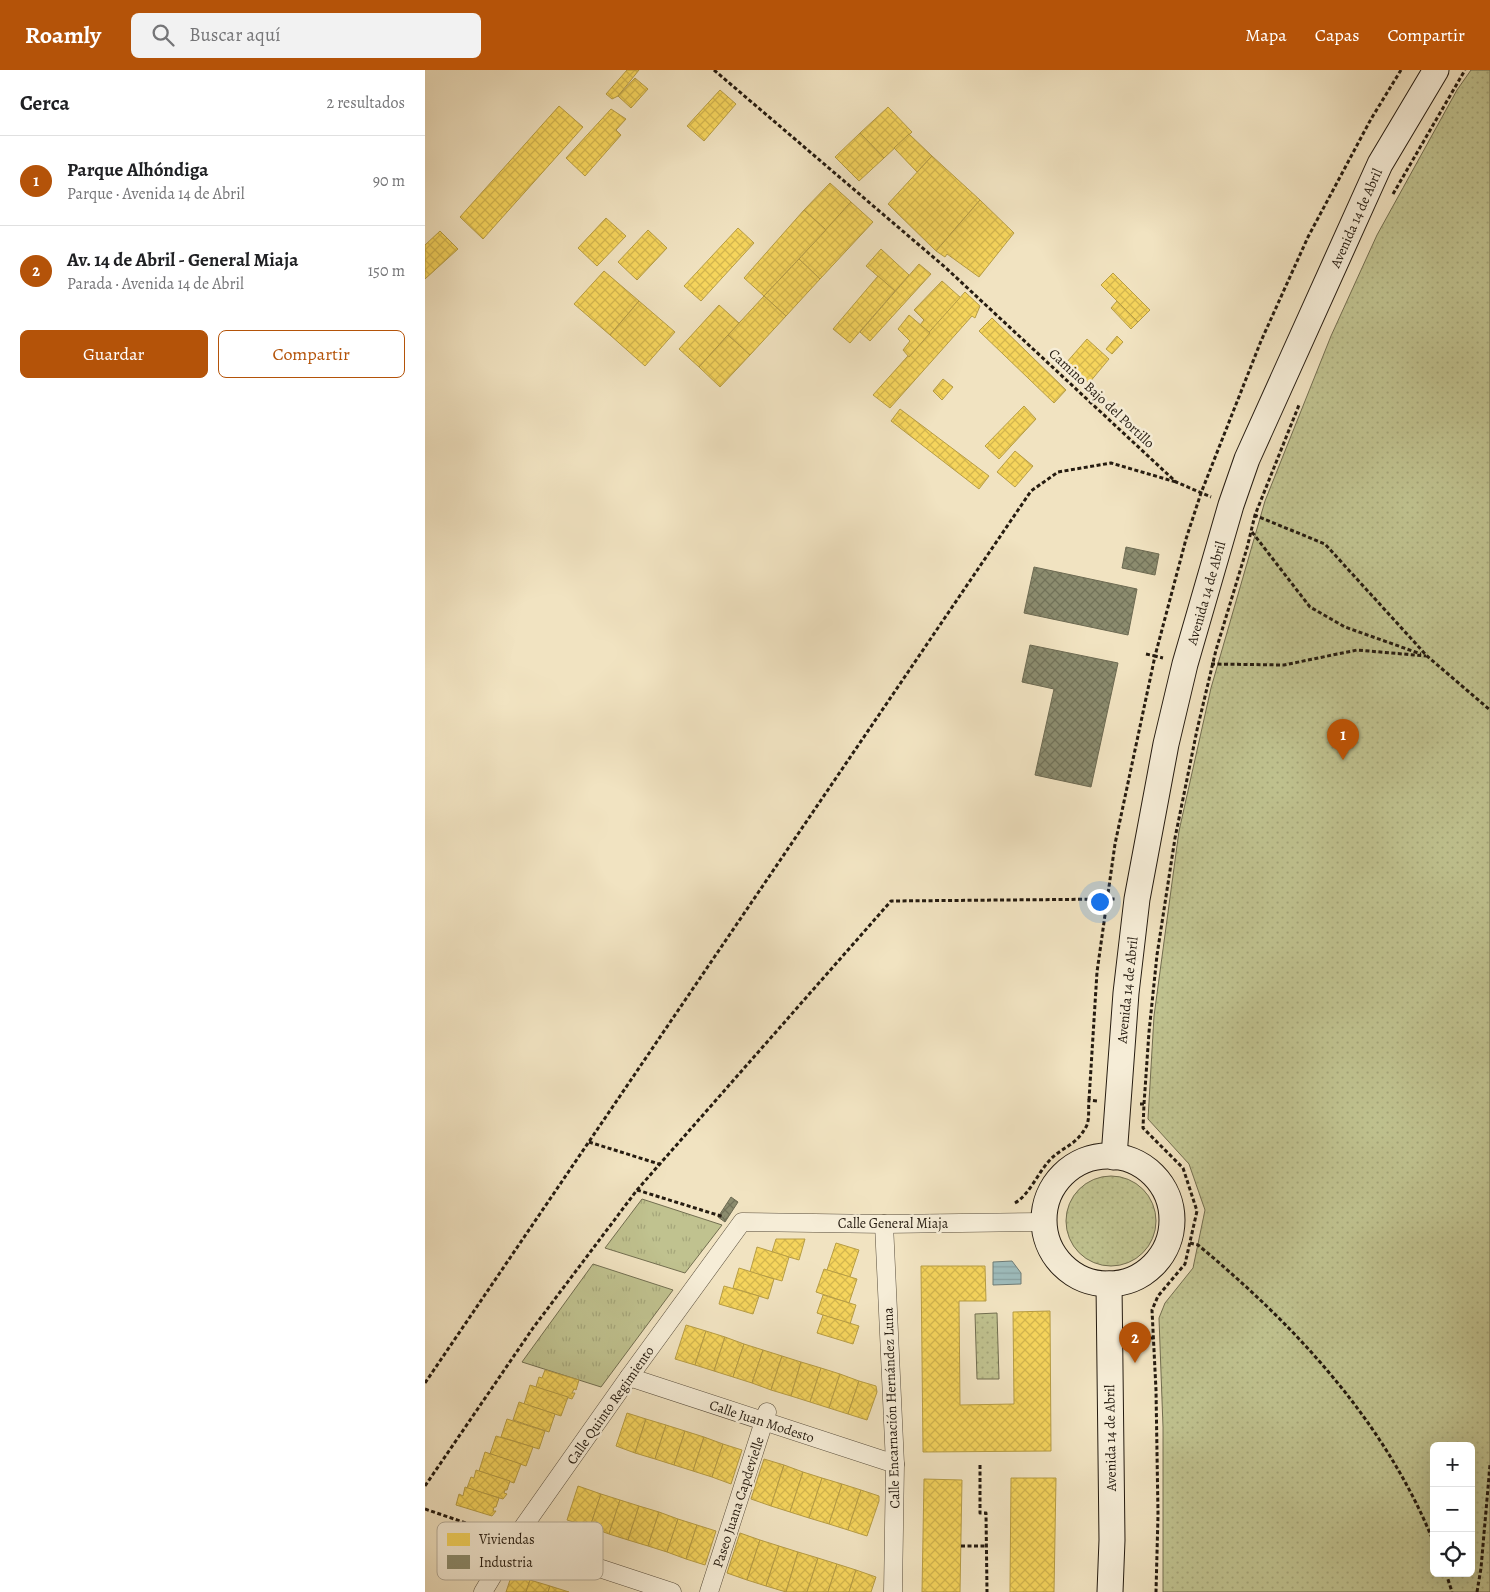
<!DOCTYPE html>
<html lang="es">
<head>
<meta charset="utf-8">
<style>
  body { margin:0; font-family:Alegreya,serif; background:#f2f2f2; color:#202124 }
  .controls { position:absolute; right:15px; bottom:15px; display:grid; overflow:hidden; border-radius:8px; box-shadow:0 5px 20px #0002 }
  .controls button { width:45px; height:45px; display:grid; place-items:center; padding:0; border:0; border-bottom:1px solid #e0e0e0; background:#fff; color:#202124; font:25px sans-serif }
  .you { position:absolute; left:674px; top:831px; width:18px; height:18px; margin:-12px; border:4px solid #fff; border-radius:50%; background:#1a73e8; box-shadow:0 0 0 8px #1a73e833 }
  .badge { display:grid; place-items:center; width:32px; height:32px; border-radius:50%; background:#b45309; color:#fff; font-size:16px; font-weight:700 }
  .pin { position:absolute; translate:-50% -41px; filter:drop-shadow(0 1px 2px #0008) }
  .pin::after { content:''; position:absolute; top:26px; width:18px; height:15px; background:inherit; clip-path:polygon(0 0,100% 0,50% 100%) }
  .list { margin:0; padding:0; list-style:none }
  h2 { display:flex; justify-content:space-between; align-items:center; height:65px; margin:0; padding:0 20px; font-size:21px }
  h2 small { font-size:16px; font-weight:400; color:#757577 }
  .list li { display:grid; grid-template-columns:32px 1fr auto; gap:15px; align-items:center; box-sizing:border-box; height:90px; padding:0 20px; border-top:1px solid #e0e0e0 }
  .list b { display:block; font-size:19px; white-space:nowrap }
  .list p { margin:0; font-size:16px; white-space:nowrap; color:#757577 }
  .list em { font-size:16px; font-style:normal; color:#757577 }
  .actions { display:flex; gap:10px; padding:15px 20px }
  .actions a { flex:1; padding:11px 0; border:1px solid #b45309; border-radius:8px; text-align:center; font-size:18px; color:#b45309 }
  .actions .main { background:#b45309; color:#fff }
  .icon { flex:none; width:28px; height:28px; fill:none; stroke:currentColor; stroke-width:2; stroke-linecap:round; stroke-linejoin:round }
  .map { position:relative; flex:none; width:1065px; height:1522px; overflow:hidden }
  header { display:flex; align-items:center; gap:30px; box-sizing:border-box; height:70px; padding:0 25px; background:#b45309; color:#fff }
  header strong { font-size:24px }
  nav { display:flex; gap:28px; margin-inline-start:auto; font-size:18px }
  .search { width:350px; height:45px; background:#f2f2f2; display:flex; align-items:center; gap:12px; box-sizing:border-box; padding:0 18px; border-radius:8px; color:#757577; font-size:19px }
  main { display:flex }
  aside { flex:1; background:#fff }
  .map>svg:first-child { display:block }
</style>
</head>
<body>
<header>
<strong>Roamly</strong>
<div class="search"><svg class="icon" aria-label="search" viewBox="0 0 24 24"><circle cx="10" cy="10" r="6"/><path d="M15 15l6 6"/></svg>Buscar aquí</div>
<nav><a>Mapa</a><a>Capas</a><a>Compartir</a></nav>
</header>
<main>
<aside>
<h2>Cerca<small>2 resultados</small></h2>
<ul class="list">
<li><span class="badge">1</span><div><b>Parque Alhóndiga</b><p>Parque · Avenida 14 de Abril</p></div><em>90 m</em></li>
<li><span class="badge">2</span><div><b>Av. 14 de Abril - General Miaja</b><p>Parada · Avenida 14 de Abril</p></div><em>150 m</em></li>
</ul>
<div class="actions"><a class="main">Guardar</a><a>Compartir</a></div>
</aside>
<div class="map">
<svg width="1065" height="1522" viewBox="0 0 1065 1522">
  <defs>
    <pattern id="grass-tufts" width="24" height="20" patternUnits="userSpaceOnUse" patternTransform="scale(1.25)"><rect width="24" height="20" fill="#c0c28f"/><path d="M3 7l-1-3M5 7V3M7 7l1-3M15 17l-1-3M17 17v-4M19 17l1-3" fill="none" stroke="#a5a67a"/></pattern>
    <pattern id="park-dots" width="8" height="8" patternUnits="userSpaceOnUse" patternTransform="scale(1.25)"><rect width="8" height="8" fill="#c0c28f"/><path d="M2 2h.1M6 6h.1" fill="none" stroke="#a5a67a" stroke-width="1.8" stroke-linecap="round"/></pattern>
    <pattern id="water-rules" width="6" height="5" patternUnits="userSpaceOnUse" patternTransform="scale(1.25)"><rect width="6" height="5" fill="#9ebcbc"/><path d="M0 2.5h6" fill="none" stroke="#88a1a1"/></pattern>
    <pattern id="homes-cross-hatch" width="8" height="8" patternUnits="userSpaceOnUse" patternTransform="scale(1.25)"><rect width="8" height="8" fill="#f6d55c"/><path d="M0 0l8 8M0 8l8-8" fill="none" stroke="#d3b64f"/></pattern>
    <pattern id="industry-cross-hatch" width="8" height="8" patternUnits="userSpaceOnUse" patternTransform="scale(1.25)"><rect width="8" height="8" fill="#8c8c6e"/><path d="M0 0l8 8M0 8l8-8" fill="none" stroke="#727259"/></pattern>
  </defs>
  <rect width="100%" height="100%" fill="#f1e3c1"/>
  <filter id="stains"><feTurbulence type="fractalNoise" baseFrequency=".004" numOctaves="4"/><feColorMatrix values="0 0 0 0 .2 0 0 0 0 .09 0 0 0 0 .02 0 0 0 .5 -.17"/></filter>
  <radialGradient id="worn" r=".72"><stop offset=".6" stop-color="#630" stop-opacity="0"/><stop offset="1" stop-color="#630" stop-opacity=".3"/></radialGradient>
  <g fill="url(#grass-tufts)" stroke="#726e50">
    <polygon points="217,1129 297,1155 260,1203 180,1178"/>
    <polygon points="168,1194 248,1220 176,1317 97,1292"/>
  </g>
  <g fill="url(#park-dots)" stroke="#726e50" fill-rule="evenodd">
    <path d="M1046 0H1065V1522H738V1357L734 1248 740 1233 768 1198 780 1140 764 1094 723 1049 729 946 754 761 786 618 840 431 906 266 952 165 1032 20ZM1009 1376H1046V1503H1009Z"/>
    <circle cx="686" cy="1151" r="45"/>
    <polygon points="572,1243 574,1309 552,1309 550,1244"/>
  </g>
  <polygon fill="url(#water-rules)" stroke="#6e7c77" points="587,1191 596,1203 596,1214 568,1215 568,1192"/>
  <g fill="url(#homes-cross-hatch)" stroke="#b79d45">
    <polygon points="202,0 214,0 193,26 187,29 181,24"/>
    <polygon points="210,8 223,19 206,38 193,26"/>
    <polygon points="295,20 311,34 279,71 262,56"/>
    <polygon points="134,36 158,57 58,169 35,147"/>
    <polygon points="463,37 487,62 459,88 435,63"/>
    <polygon points="186,39 201,49 191,60 196,65 160,106 141,88"/>
    <polygon points="435,63 459,88 434,111 410,87"/>
    <polygon points="484,64 507,86 492,102 469,78"/>
    <polygon points="507,86 555,130 511,181 463,134"/>
    <polygon points="405,113 426,132 401,160 379,140"/>
    <polygon points="555,130 589,163 554,207 522,184 520,187 511,181"/>
    <polygon points="426,132 448,152 395,209 374,189"/>
    <polygon points="379,140 401,160 339,226 319,208"/>
    <polygon points="181,148 201,166 172,196 153,178"/>
    <polygon points="313,158 329,173 276,231 259,216"/>
    <polygon points="223,160 242,178 212,210 193,192"/>
    <polygon points="15,161 33,179 0,209 0,175"/>
    <polygon points="456,179 484,205 470,221 441,196"/>
    <polygon points="374,189 395,209 361,246 339,226"/>
    <polygon points="494,194 506,204 445,271 435,262"/>
    <polygon points="179,201 214,231 185,265 149,234"/>
    <polygon points="688,203 725,240 713,252 676,215"/>
    <polygon points="453,206 470,221 425,273 408,259"/>
    <polygon points="517,211 536,228 505,263 495,255 499,250 489,240"/>
    <polygon points="540,222 555,236 550,248 547,246 465,338 448,325"/>
    <polygon points="339,226 361,246 325,285 303,265"/>
    <polygon points="214,231 250,262 220,296 185,265"/>
    <polygon points="692,231 713,252 706,259 686,238"/>
    <polygon points="294,235 314,253 274,297 254,279"/>
    <polygon points="484,245 505,263 484,287 478,280 485,271 473,259"/>
    <polygon points="567,248 641,320 629,333 554,261"/>
    <polygon points="303,265 325,285 295,317 274,297"/>
    <polygon points="692,266 698,272 687,284 681,279"/>
    <polygon points="662,269 684,289 664,313 641,293"/>
    <polygon points="518,309 528,317 517,330 508,321"/>
    <polygon points="599,336 611,349 574,389 560,376"/>
    <polygon points="475,339 564,406 554,419 466,351"/>
    <polygon points="590,381 608,396 590,417 572,402"/>
    <polygon points="351,1169 380,1169 374,1190 347,1182"/>
    <polygon points="411,1173 434,1180 425,1207 402,1200"/>
    <polygon points="332,1177 364,1187 357,1211 325,1202"/>
    <polygon points="496,1196 560,1196 561,1231 534,1231 535,1335 589,1334 588,1242 625,1241 626,1381 498,1382"/>
    <polygon points="314,1198 349,1209 343,1229 308,1218"/>
    <polygon points="399,1199 432,1209 424,1233 391,1222"/>
    <polygon points="299,1216 334,1226 328,1244 294,1234"/>
    <polygon points="398,1225 431,1235 425,1254 392,1243"/>
    <polygon points="398,1245 434,1256 428,1274 392,1263"/>
    <polygon points="261,1255 281,1261 270,1295 250,1289"/>
    <polygon points="281,1261 300,1267 289,1301 270,1295"/>
    <polygon points="300,1267 319,1274 308,1307 289,1301"/>
    <polygon points="319,1274 338,1280 327,1313 308,1307"/>
    <polygon points="338,1280 357,1286 346,1320 327,1313"/>
    <polygon points="357,1286 376,1292 366,1326 346,1320"/>
    <polygon points="376,1292 396,1298 385,1332 366,1326"/>
    <polygon points="396,1298 415,1304 404,1338 385,1332"/>
    <polygon points="120,1300 154,1310 151,1320 149,1319 147,1323 150,1323 147,1329 111,1317 114,1307 117,1308"/>
    <polygon points="415,1304 434,1311 423,1344 404,1338"/>
    <polygon points="434,1311 451,1316 452,1322 442,1350 423,1344"/>
    <polygon points="105,1315 143,1327 136,1346 99,1334"/>
    <polygon points="94,1332 130,1344 124,1362 88,1350"/>
    <polygon points="202,1343 221,1349 210,1383 191,1376"/>
    <polygon points="82,1349 120,1361 114,1379 76,1367"/>
    <polygon points="221,1349 241,1355 230,1389 210,1383"/>
    <polygon points="241,1355 260,1361 249,1395 230,1389"/>
    <polygon points="260,1361 279,1367 268,1401 249,1395"/>
    <polygon points="71,1366 108,1377 101,1396 65,1384"/>
    <polygon points="279,1367 298,1374 287,1407 268,1401"/>
    <polygon points="298,1374 317,1380 306,1414 287,1407"/>
    <polygon points="60,1382 96,1394 89,1413 54,1401"/>
    <polygon points="339,1389 359,1395 346,1436 326,1429"/>
    <polygon points="359,1395 378,1402 365,1442 346,1436"/>
    <polygon points="51,1400 85,1411 82,1420 80,1420 79,1423 82,1424 78,1429 42,1418 46,1407 49,1408"/>
    <polygon points="378,1402 397,1408 384,1448 365,1442"/>
    <polygon points="397,1408 417,1414 404,1454 384,1448"/>
    <polygon points="586,1408 631,1408 629,1522 585,1522"/>
    <polygon points="499,1409 537,1410 535,1522 497,1522"/>
    <polygon points="417,1414 436,1420 423,1460 404,1454"/>
    <polygon points="153,1416 176,1424 165,1457 142,1450"/>
    <polygon points="40,1417 74,1428 71,1437 69,1437 68,1441 71,1441 67,1446 31,1435 34,1424 38,1426"/>
    <polygon points="436,1420 454,1426 454,1431 442,1466 423,1460"/>
    <polygon points="176,1424 195,1430 184,1464 165,1457"/>
    <polygon points="195,1430 214,1436 203,1470 184,1464"/>
    <polygon points="214,1436 234,1442 223,1476 203,1470"/>
    <polygon points="234,1442 253,1449 242,1482 223,1476"/>
    <polygon points="253,1449 272,1455 261,1489 242,1482"/>
    <polygon points="272,1455 291,1461 280,1495 261,1489"/>
    <polygon points="315,1463 335,1470 322,1510 302,1503"/>
    <polygon points="335,1470 354,1476 341,1516 322,1510"/>
    <polygon points="354,1476 373,1482 361,1522 341,1516"/>
    <polygon points="373,1482 393,1488 382,1522 361,1522"/>
    <polygon points="393,1488 412,1494 403,1522 382,1522"/>
    <polygon points="412,1494 431,1500 424,1522 403,1522"/>
    <polygon points="431,1500 451,1507 446,1522 424,1522"/>
    <polygon points="87,1504 105,1510 101,1522 81,1522"/>
    <polygon points="105,1510 125,1516 123,1522 101,1522"/>
    <polygon points="125,1516 144,1522 123,1522"/>
  </g>
  <g fill="url(#industry-cross-hatch)" stroke="#6d6a52">
    <polygon points="701,477 734,484 730,505 697,498"/>
    <polygon points="609,497 712,519 703,565 599,543"/>
    <polygon points="605,575 693,593 666,717 610,705 629,619 597,612"/>
    <polygon points="306,1127 313,1132 300,1152 293,1147"/>
  </g>
  <g fill="none" stroke-linecap="round" stroke-linejoin="round">
    <g stroke="#584d3c" stroke-width="19">
      <g id="street">
        <polyline points="459,1154 470,1394 468,1522"/>
        <polyline points="204,1307 470,1394"/>
        <polyline points="89,1470 247,1522"/>
        <polyline points="58,1522 89,1470 204,1307 317,1152 459,1154 619,1152"/>
        <polyline points="284,1522 342,1342"/>
      </g>
    </g>
    <g stroke="#251b10" stroke-width="27">
      <g id="secondary">
        <circle cx="683" cy="1150" r="64"/>
        <polyline points="689,1087 701,923 712,829 741,674 760,594 806,435 822,389 955,94 1011,0"/>
        <polyline points="684,1214 687,1470 685,1522"/>
      </g>
    </g>
    <g stroke="#251b10" stroke-width="3" stroke-dasharray="4 2.5" stroke-linecap="butt">
      <polyline points="289,0 521,198 751,412 786,427"/>
      <polyline points="968,124 1040,0"/>
      <polyline points="829,445 900,474 1002,586 1065,640"/>
      <polyline points="827,462 885,537 920,557 996,584"/>
      <polyline points="721,584 730,586 761,469 776,423 836,271 883,167 946,49 976,0"/>
      <polyline points="786,594 859,595 932,580 1001,586"/>
      <polyline points="664,1030 672,902 690,774 730,586 738,588"/>
      <polyline points="715,1034 719,1034 718,1058 758,1098 772,1141 760,1194 733,1226 727,1240 731,1320 733,1445 731,1522"/>
      <polyline points="719,1034 724,962 732,885 750,768 772,660 791,580 822,478 830,445 874,335"/>
      <polyline points="164,1072 234,1094"/>
      <polyline points="212,1120 299,1147"/>
      <path d="M590 1133C604 1125 613 1103 624 1091 636 1077 650 1077 661 1057 665 1050 663 1038 664 1030L672 1031"/>
      <path d="M765 1173 773 1175C871 1256 961 1353 1009 1473"/>
      <polyline points="705,1268 730,1268"/>
      <polyline points="0,1313 606,421 633,402 686,393 751,412"/>
      <polyline points="555,1395 555,1443 561,1443 562,1522"/>
      <polyline points="0,1416 108,1258 212,1120 466,831 691,829"/>
      <polyline points="0,1439 70,1463"/>
      <polyline points="536,1476 561,1476"/>
      <polyline points="1021,1503 1027,1522"/>
      <polyline points="1052,1522 1056,1498 1065,1395"/>
    </g>
    <use href="#street" stroke="#f6edd7" stroke-width="18"/>
    <use href="#secondary" stroke="#f6edd7" stroke-width="25"/>
  </g>
  <g text-anchor="middle" stroke-width="5" stroke-linejoin="round" paint-order="stroke">
    <g font-size="14" fill="#251b10" stroke="#f6edd7">
      <text transform="translate(931 148) rotate(-66)" y="5">Avenida 14 de Abril</text>
      <text transform="translate(677 328) rotate(43)" y="5">Camino Bajo del Portillo</text>
      <text transform="translate(781 523) rotate(-74)" y="5">Avenida 14 de Abril</text>
      <text transform="translate(702 920) rotate(-84)" y="5">Avenida 14 de Abril</text>
      <text x="468" y="1158">Calle General Miaja</text>
      <text transform="translate(185 1335) rotate(-55)" y="5">Calle Quinto Regimiento</text>
      <text transform="translate(466 1338) rotate(-92)" y="5">Calle Encarnación Hernández Luna</text>
      <text transform="translate(337 1351) rotate(18)" y="5">Calle Juan Modesto</text>
      <text transform="translate(685 1368) rotate(-91)" y="5">Avenida 14 de Abril</text>
      <text transform="translate(313 1432) rotate(-72)" y="5">Paseo Juana Capdevielle</text>
    </g>
  </g>
  <rect x="12" y="1452" width="166" height="58" rx="8" fill="#f6edd7" stroke="#b7ae9b" stroke-width="1"/>
  <rect x="22" y="1463" width="23" height="13" fill="#f6d55c"/>
  <rect x="22" y="1485" width="23" height="14" fill="#8c8c6e"/>
  <g font-size="14" fill="#251b10">
    <text x="54" y="1474">Viviendas</text>
    <text x="54" y="1497">Industria</text>
  </g>
  <rect width="100%" height="100%" filter="url(#stains)"/>
  <rect width="100%" height="100%" fill="url(#worn)"/>
</svg>
<div class="controls">
<button>+</button>
<button>−</button>
<button><svg class="icon" aria-label="locate" viewBox="0 0 24 24"><circle cx="12" cy="12" r="6"/><path d="M12 2v4M12 18v4M2 12h4M18 12h4"/></svg></button>
</div>
<div class="you"></div>
<div class="pin badge" style="left:918px;top:690px">1</div>
<div class="pin badge" style="left:710px;top:1293px">2</div>
</div>
</main>
</body>
</html>
